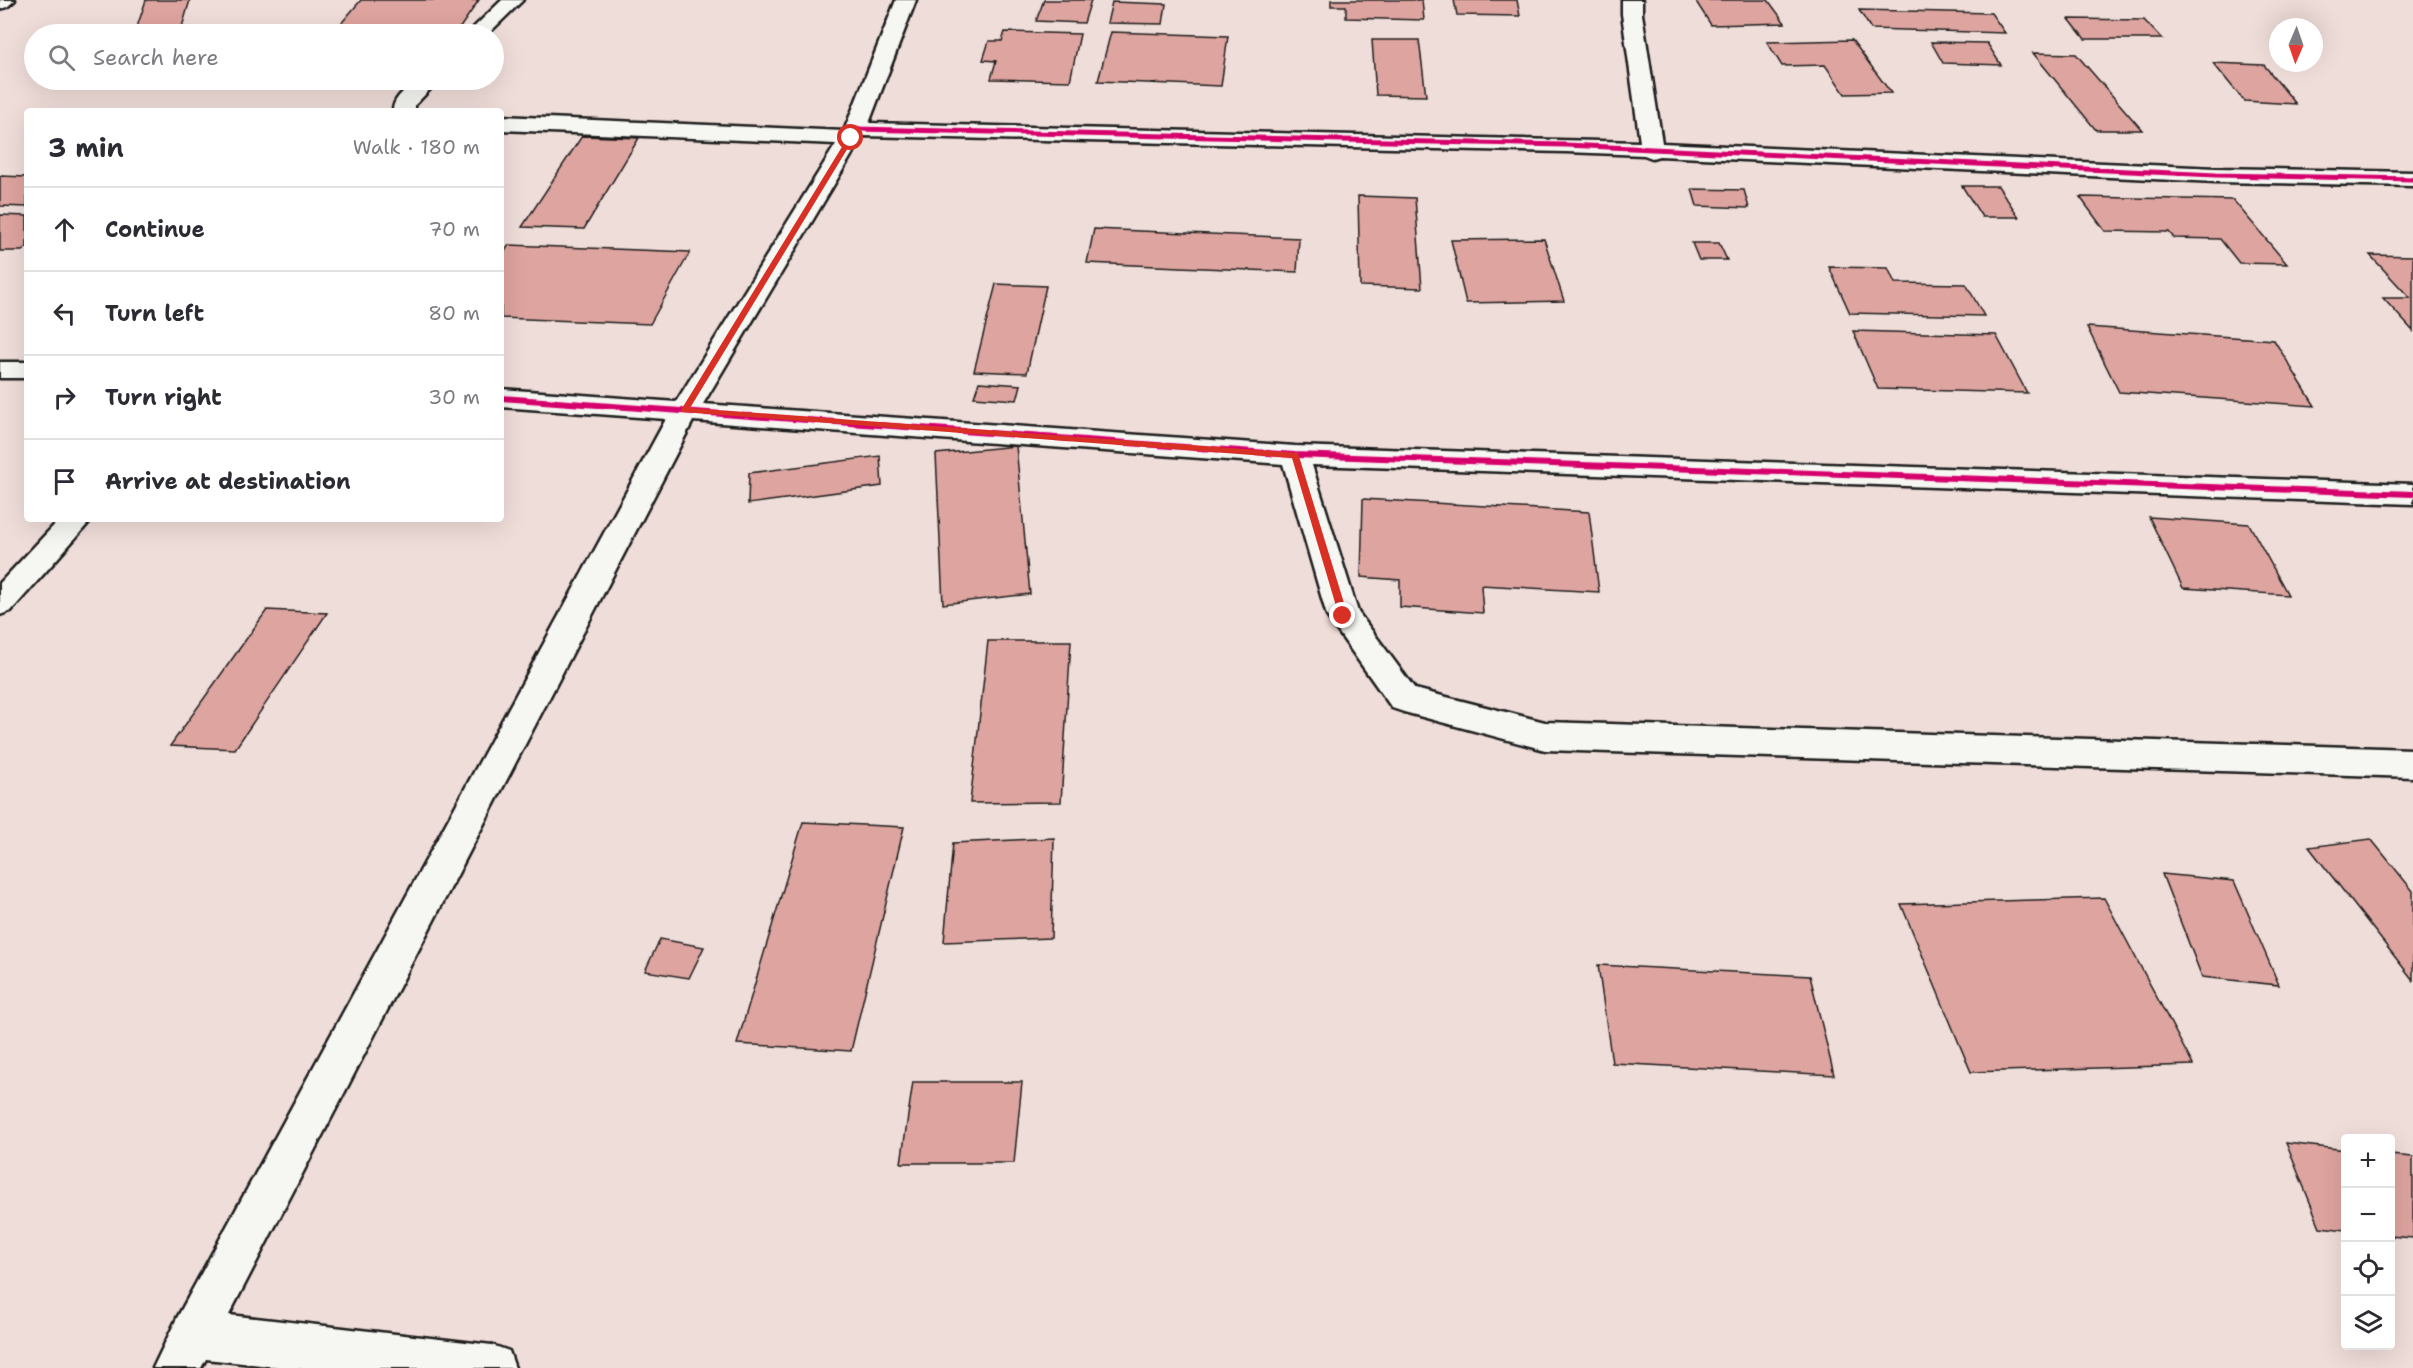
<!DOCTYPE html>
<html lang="en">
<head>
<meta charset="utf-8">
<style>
  body { margin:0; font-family:"Shantell Sans",sans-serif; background:#f2f2f3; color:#2b2b33 }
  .controls { position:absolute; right:18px; bottom:18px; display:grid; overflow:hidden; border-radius:6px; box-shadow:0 6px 24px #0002 }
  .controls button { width:54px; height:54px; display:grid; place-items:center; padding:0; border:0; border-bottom:2px solid #e1e1e2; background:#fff; color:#2b2b33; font:30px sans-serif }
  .compass { position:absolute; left:2269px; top:18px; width:54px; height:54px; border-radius:50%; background:#fff; box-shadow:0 6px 24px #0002; rotate:182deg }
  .stop { position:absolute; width:18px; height:18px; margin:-14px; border:4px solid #d93025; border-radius:50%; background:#fff }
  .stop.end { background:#d93025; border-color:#fff; box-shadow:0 2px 6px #0008 }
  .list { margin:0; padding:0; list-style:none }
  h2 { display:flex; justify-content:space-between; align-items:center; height:78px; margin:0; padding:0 24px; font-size:26px }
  h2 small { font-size:20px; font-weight:400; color:#7c7c81 }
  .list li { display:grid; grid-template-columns:39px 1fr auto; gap:18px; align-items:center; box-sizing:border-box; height:84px; padding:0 24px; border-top:2px solid #e1e1e2 }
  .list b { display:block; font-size:22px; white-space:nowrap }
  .list em { font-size:20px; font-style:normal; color:#7c7c81 }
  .icon { flex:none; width:33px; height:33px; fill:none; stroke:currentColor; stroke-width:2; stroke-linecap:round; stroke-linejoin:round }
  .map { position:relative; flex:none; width:2413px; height:1368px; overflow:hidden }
  .search { position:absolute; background:#fff; box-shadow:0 6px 24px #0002; left:24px; top:24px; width:480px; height:66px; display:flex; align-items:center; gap:15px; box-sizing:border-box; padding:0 21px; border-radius:33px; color:#7c7c81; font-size:22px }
  .panel { position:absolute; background:#fff; box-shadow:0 6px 24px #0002; left:24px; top:108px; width:480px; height:414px; border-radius:6px }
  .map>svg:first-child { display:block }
</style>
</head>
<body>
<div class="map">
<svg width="2413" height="1368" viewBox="0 0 2413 1368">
  <rect width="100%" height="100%" fill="#efddd9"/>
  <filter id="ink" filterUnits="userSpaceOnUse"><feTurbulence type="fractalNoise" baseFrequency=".0167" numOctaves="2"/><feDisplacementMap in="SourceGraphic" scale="12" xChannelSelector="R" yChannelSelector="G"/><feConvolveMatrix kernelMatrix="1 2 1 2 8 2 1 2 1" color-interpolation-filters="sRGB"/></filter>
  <g filter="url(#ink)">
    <g fill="#dea49f" stroke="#1c1c1c" stroke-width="1.5">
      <polygon points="146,0 190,0 182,27 135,33"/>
      <polygon points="361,0 479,0 457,32 428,32 426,34 333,33"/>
      <polygon points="1044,0 1091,0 1084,23 1036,21"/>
      <polygon points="1331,0 1422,0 1424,20 1346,18 1346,6 1331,6"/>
      <polygon points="1454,0 1517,0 1520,16 1457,15"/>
      <polygon points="1695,0 1768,0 1785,23 1711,25"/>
      <polygon points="1112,2 1166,4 1163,24 1107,23"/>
      <polygon points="1859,10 1991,13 2005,33 1871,29"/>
      <polygon points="2069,19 2144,20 2162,39 2085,39"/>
      <polygon points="1005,32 1080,34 1070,81 991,79 996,61 983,60 989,41 1002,41"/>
      <polygon points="1111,32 1228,36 1221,86 1098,81"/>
      <polygon points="1372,40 1419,40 1426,96 1376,95"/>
      <polygon points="1852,40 1891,93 1845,94 1825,65 1782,66 1767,42"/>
      <polygon points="1931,42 1987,43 2001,65 1943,63"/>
      <polygon points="2033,53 2076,54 2142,130 2096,130"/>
      <polygon points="2213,63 2264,65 2296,104 2244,101"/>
      <polygon points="582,136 639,138 584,229 522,227"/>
      <polygon points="0,176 27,177 27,207 0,206"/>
      <polygon points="1962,186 1998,186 2019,217 1982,217"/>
      <polygon points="1692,189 1744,190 1749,208 1697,206"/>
      <polygon points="1358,196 1415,198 1422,288 1360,286"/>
      <polygon points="2080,197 2233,200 2287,264 2239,263 2220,239 2174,238 2169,232 2105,231"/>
      <polygon points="0,215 27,216 27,247 22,251 0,251"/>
      <polygon points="1094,229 1299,238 1297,272 1087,263"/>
      <polygon points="1544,239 1564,301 1466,303 1451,240"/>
      <polygon points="1692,243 1719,243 1727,260 1699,260"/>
      <polygon points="509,245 690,252 650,324 501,318 501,257"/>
      <polygon points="2370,255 2413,256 2413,331 2383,298 2410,298"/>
      <polygon points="1829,267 1888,268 1895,283 1966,284 1984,316 1850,313"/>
      <polygon points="996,284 1046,286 1027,373 974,371"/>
      <polygon points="2087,327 2274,340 2315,406 2119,392"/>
      <polygon points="1853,331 1996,335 2027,393 1878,389"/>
      <polygon points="979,382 1021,385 1017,400 974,397"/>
      <polygon points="1016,446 1030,594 943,604 936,454"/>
      <polygon points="880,456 882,486 748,504 749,473"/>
      <polygon points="1363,499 1589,512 1599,592 1481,585 1483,613 1400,607 1400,580 1361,577"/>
      <polygon points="2149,517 2249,524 2288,595 2183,588"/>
      <polygon points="267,610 327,613 235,749 170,746"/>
      <polygon points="988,641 1071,641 1061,802 970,803"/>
      <polygon points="803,822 904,827 851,1051 737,1044"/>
      <polygon points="1054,838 1051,938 944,942 953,843"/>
      <polygon points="2371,839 2413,891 2413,980 2309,847"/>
      <polygon points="2162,874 2234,881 2279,985 2202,977"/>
      <polygon points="2104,898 2193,1065 1971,1072 1901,904"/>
      <polygon points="660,939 704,947 689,978 645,971"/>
      <polygon points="1598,965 1810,976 1834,1075 1612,1063"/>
      <polygon points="913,1082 1022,1082 1014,1163 901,1163"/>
      <polygon points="2286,1143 2346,1150 2346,1230 2320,1227"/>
      <polygon points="2390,1155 2413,1157 2413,1238 2390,1236"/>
    </g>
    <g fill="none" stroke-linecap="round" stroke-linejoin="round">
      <g stroke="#1c1c1c" stroke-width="5">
        <g id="minor">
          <polygon points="0,0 15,0 7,7 0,9"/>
          <polygon points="502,0 523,0 488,34 467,34"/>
          <polygon points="896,0 916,0 869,123 1640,142 1622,14 1622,0 1642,0 1642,14 1662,143 2216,168 2413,172 2413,186 2216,182 1659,156 1652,158 1644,155 1566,152 863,136 703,404 1295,446 2413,484 2413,504 1312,465 1358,612 1415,689 1545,722 2413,749 2413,777 1545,750 1404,712 1392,708 1327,616 1283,464 693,421 229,1315 492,1345 509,1351 515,1368 288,1368 206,1359 201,1368 153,1368 177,1318 666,419 501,407 501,389 676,402 836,144 501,130 501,116 844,131"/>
          <path d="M417 80H439L415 105V111H393C393 97 407 89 417 80Z"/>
          <rect x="0" y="362" width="27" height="16"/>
          <polygon points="60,519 92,519 11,611 0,615 0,583"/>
        </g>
      </g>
      <use href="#minor" fill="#f6f6f2" fill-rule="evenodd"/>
      <g stroke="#f6f6f2" stroke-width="8">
        <polyline id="cycleway-far1" points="856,129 1566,145 2216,175 2413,179"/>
      </g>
      <g stroke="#f6f6f2" stroke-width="9">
        <polyline id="cycleway" points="501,398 1295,455 2413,494"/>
      </g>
      <use href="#cycleway-far1" stroke="#d6006c" stroke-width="5"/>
      <use href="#cycleway" stroke="#d6006c" stroke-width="6"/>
    </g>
  </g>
  <polygon fill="#d93025" points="848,137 854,138 690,408 1298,453 1348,616 1347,619 1340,619 1339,616 1292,458 682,412 681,410"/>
</svg>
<div class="controls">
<button>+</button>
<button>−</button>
<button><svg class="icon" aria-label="locate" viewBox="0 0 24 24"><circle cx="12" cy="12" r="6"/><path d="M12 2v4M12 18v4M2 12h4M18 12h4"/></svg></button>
<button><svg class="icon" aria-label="layers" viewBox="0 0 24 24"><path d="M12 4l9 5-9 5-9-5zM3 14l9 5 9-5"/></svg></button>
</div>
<svg class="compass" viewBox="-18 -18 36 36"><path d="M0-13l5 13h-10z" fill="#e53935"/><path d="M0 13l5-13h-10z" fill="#7c7c81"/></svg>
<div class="stop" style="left:851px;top:138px"></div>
<div class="stop end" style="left:1343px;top:616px"></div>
<div class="search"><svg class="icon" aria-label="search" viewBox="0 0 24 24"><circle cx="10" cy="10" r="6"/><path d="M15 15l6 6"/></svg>Search here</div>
<section class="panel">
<h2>3 min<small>Walk · 180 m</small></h2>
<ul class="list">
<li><svg class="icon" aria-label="ahead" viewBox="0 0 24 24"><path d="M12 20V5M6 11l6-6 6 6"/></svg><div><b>Continue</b></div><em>70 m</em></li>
<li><svg class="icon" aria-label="left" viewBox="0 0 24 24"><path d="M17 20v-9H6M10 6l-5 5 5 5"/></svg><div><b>Turn left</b></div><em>80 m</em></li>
<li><svg class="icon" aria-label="right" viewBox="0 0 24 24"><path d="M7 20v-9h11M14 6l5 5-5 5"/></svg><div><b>Turn right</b></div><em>30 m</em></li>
<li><svg class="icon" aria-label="arrive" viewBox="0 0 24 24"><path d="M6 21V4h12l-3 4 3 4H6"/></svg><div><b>Arrive at destination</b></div></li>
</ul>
</section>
</div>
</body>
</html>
